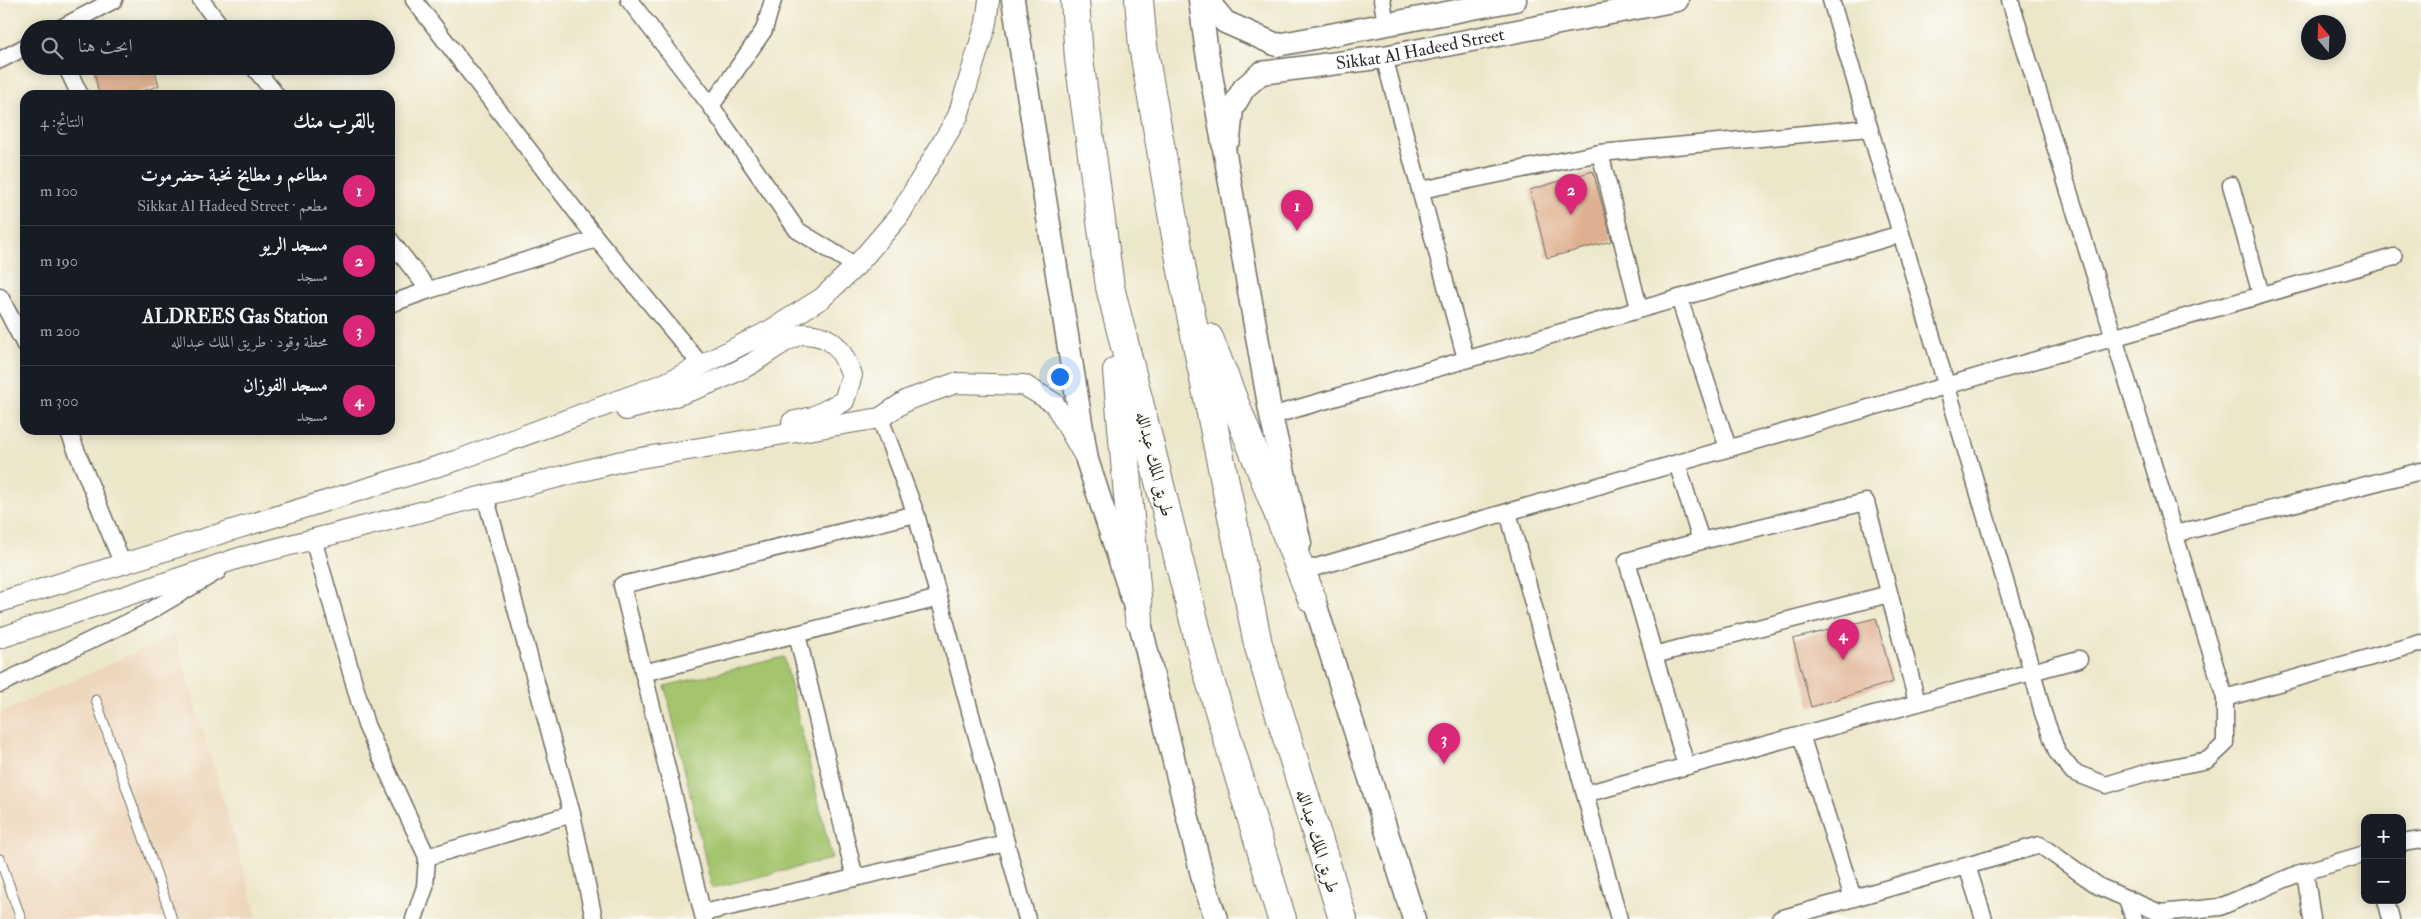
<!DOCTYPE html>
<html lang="ar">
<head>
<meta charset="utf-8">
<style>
  body { margin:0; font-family:"IM FELL Double Pica",Amiri,serif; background:#242831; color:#f1f3f6; direction:rtl }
  .controls { position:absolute; right:15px; bottom:15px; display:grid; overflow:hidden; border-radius:10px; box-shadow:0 2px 12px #0003 }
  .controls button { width:45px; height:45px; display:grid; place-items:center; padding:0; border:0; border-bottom:1px solid #363941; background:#171b24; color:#f1f3f6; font:25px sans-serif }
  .compass { position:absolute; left:2301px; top:15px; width:45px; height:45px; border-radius:50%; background:#171b24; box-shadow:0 2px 12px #0003; rotate:341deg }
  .you { position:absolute; left:1059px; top:376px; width:18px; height:18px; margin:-12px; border:4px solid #fff; border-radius:50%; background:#1a73e8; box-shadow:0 0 0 8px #1a73e833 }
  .badge { display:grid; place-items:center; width:32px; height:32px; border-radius:50%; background:#db2777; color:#fff; font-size:16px; font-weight:700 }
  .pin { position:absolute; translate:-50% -41px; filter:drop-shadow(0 1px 2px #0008) }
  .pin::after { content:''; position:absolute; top:26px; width:18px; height:15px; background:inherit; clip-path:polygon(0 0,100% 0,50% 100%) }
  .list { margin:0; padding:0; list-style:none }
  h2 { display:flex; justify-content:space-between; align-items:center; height:65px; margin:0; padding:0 20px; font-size:21px }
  h2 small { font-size:16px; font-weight:400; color:#9ea1a6 }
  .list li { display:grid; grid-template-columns:32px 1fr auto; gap:15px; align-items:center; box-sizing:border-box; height:70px; padding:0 20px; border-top:1px solid #363941 }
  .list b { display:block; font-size:19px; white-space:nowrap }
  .list p { margin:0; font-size:16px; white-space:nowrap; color:#9ea1a6 }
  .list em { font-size:16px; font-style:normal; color:#9ea1a6 }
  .icon { flex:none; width:28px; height:28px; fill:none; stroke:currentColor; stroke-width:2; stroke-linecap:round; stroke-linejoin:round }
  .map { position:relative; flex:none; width:2421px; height:919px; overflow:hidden; direction:ltr }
  .search { position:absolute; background:#171b24; box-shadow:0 2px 12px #0003; left:20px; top:20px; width:375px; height:55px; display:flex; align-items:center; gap:12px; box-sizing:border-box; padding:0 18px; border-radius:28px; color:#9ea1a6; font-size:19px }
  .panel { position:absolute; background:#171b24; box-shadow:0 2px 12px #0003; left:20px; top:90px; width:375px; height:345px; border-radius:15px; direction:rtl }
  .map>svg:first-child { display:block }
</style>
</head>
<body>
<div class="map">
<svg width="2421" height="919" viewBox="0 0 2421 919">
  <rect width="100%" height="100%" fill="#fdfcf7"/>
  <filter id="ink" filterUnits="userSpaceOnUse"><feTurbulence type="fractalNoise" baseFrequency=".02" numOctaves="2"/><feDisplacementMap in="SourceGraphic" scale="10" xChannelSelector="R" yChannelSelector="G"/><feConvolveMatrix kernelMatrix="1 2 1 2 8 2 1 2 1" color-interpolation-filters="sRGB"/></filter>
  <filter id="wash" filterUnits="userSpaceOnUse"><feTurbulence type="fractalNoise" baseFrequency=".0096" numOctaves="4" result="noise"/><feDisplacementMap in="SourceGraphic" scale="20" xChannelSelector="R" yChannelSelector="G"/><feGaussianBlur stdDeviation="1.12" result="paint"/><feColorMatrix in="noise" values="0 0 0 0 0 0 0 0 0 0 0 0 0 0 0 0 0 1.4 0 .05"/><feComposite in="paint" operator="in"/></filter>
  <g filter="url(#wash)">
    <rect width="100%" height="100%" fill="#ede7ca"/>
    <polygon fill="#edd7bb" points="175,635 258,919 0,919 0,713"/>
    <polygon fill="#a4c56d" stroke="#68784c" points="784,657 832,859 712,888 665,686"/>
    <g id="blocks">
      <g fill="#dfb090">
        <polygon points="93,66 154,66 159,86 127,95 99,95"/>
        <polygon points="1593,171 1612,241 1547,258 1530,190"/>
        <polygon points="1876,618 1893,682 1811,707 1793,639"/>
      </g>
    </g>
  </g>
  <g filter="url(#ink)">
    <use href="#blocks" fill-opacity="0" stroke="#6f6d63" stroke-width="1"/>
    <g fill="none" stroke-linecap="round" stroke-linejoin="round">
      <g stroke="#6f6d63" stroke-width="11">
        <g id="service">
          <polyline points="96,700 172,919"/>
          <polyline points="0,859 21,919"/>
        </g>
      </g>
      <g stroke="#6f6d63" stroke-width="19">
        <g id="minor">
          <polyline points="201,0 223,29"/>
          <polyline points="414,0 597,239 702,366"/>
          <polyline points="629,0 711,106 797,230 856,266"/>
          <polyline points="1382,0 1386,24"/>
          <polyline points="1831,0 2032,671 2043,713 2057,752 2073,772 2106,785 2152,771 2208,760 2225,744 2225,698 2010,0"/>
          <polyline points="59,29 114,0"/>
          <polyline points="1384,57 1466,359"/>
          <polyline points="0,60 29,45"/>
          <polyline points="66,66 80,95"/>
          <polyline points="253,66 276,95"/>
          <polyline points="711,106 764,30 773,0"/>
          <polyline points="1600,153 1639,308"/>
          <polyline points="2231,185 2261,295"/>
          <polyline points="1421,190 1600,153 1869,128"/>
          <polyline points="390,240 429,290"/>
          <polyline points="0,297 25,345"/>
          <polyline points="1679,298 1728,448"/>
          <polyline points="390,304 429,290 597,239"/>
          <polyline points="1271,416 1901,234"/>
          <polyline points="880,418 916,514 1027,919"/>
          <polyline points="68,430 123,565"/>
          <polyline points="1677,463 1701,541"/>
          <polyline points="485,495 572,814 594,919"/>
          <polyline points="1508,512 1619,919"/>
          <polyline points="2175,534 2421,471"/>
          <polyline points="313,539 366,725 427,857 425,887 414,919"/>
          <polyline points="1306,570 2394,257"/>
          <polyline points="797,634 855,878"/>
          <polyline points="1654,655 1889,594"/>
          <polyline points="643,673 939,598"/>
          <polyline points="0,684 145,614 218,571"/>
          <polyline points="2225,698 2421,643"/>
          <polyline points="1801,735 1853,898"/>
          <polyline points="1686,766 1627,561 1701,541 1866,502 1917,702"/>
          <polyline points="1585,794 2079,659"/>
          <polyline points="2402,843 2421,840"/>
          <polyline points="427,857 572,814"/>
          <polyline points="1967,866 1984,919"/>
          <polyline points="2305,872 2312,919"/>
          <polyline points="2127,899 2134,919"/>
          <polyline points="2386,900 2391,919"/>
          <polyline points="703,913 1006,843"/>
          <polyline points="704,919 622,585 916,514"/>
          <polyline points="1780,919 2040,845 2100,887 2160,913 2220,907 2297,874 2365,854"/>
        </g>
      </g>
      <g stroke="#6f6d63" stroke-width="22">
        <g id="tertiary">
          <path d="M626 410C670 399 711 386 751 364 762 357 793 334 804 334 835 335 841 350 852 375L844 401 813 417 792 422"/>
          <polyline points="0,602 458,460 666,383 769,331 822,298 856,266 899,216 958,116 986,23 989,0"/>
          <polyline points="0,638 239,558 622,461 880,418 907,400 956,383 1024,385 1054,403 1085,457"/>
        </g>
      </g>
      <g stroke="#6f6d63" stroke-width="25">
        <g id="secondary">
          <polyline points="1013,0 1087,460 1139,619 1204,883 1216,919"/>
          <polyline points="1200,0 1206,46 1271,416 1300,543"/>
          <polyline points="1207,0 1225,22 1277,45 1515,0"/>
          <path id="s1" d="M1229 139 1232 109 1244 88 1261 73 1384 57 1677 0"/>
          <polyline points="1309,584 1414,919"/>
        </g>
      </g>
      <g stroke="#6f6d63" stroke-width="30">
        <g id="motorway">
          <polyline points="1075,0 1079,59 1110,287 1205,664 1282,919"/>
          <polyline points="1139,0 1143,46 1182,271 1258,644 1343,919"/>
          <polyline points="1209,338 1312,599"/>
          <polyline points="1117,371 1139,619"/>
        </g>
      </g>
      <use href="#service" stroke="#fff" stroke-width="9"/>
      <use href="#minor" stroke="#fff" stroke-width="16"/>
      <use href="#tertiary" stroke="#fff" stroke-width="20"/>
      <use href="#secondary" stroke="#fff" stroke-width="22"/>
      <use href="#motorway" stroke="#fff" stroke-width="28"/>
    </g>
  </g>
  <g text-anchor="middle" stroke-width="4" stroke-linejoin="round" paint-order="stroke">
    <g font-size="18" fill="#2b2b2b" stroke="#fdfcf7">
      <text dy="6" stroke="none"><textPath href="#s1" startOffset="238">Sikkat Al Hadeed Street</textPath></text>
      <text transform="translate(1155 464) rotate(76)" y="6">طريق الملك عبدالله</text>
      <text transform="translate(1318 841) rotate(73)" y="6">طريق الملك عبدالله</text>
    </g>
  </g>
</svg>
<div class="controls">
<button>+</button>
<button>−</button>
</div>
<svg class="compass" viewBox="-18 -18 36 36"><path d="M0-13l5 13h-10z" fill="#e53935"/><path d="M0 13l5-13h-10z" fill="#9ea1a6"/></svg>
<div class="you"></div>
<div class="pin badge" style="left:1297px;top:231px">1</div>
<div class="pin badge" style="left:1571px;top:215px">2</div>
<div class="pin badge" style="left:1444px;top:764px">3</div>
<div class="pin badge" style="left:1843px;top:660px">4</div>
<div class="search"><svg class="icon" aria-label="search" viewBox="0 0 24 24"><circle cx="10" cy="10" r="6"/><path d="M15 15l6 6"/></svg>ابحث هنا</div>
<section class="panel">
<h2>بالقرب منك<small>النتائج: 4</small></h2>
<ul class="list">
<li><span class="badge">1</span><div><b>مطاعم و مطابخ نخبة حضرموت</b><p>مطعم · Sikkat Al Hadeed Street</p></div><em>100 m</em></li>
<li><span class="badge">2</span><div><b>مسجد الريو</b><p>مسجد</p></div><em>190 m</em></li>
<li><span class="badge">3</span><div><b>ALDREES Gas Station</b><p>محطة وقود · طريق الملك عبدالله</p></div><em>200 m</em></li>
<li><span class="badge">4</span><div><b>مسجد الفوزان</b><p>مسجد</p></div><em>300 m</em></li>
</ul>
</section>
</div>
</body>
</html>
